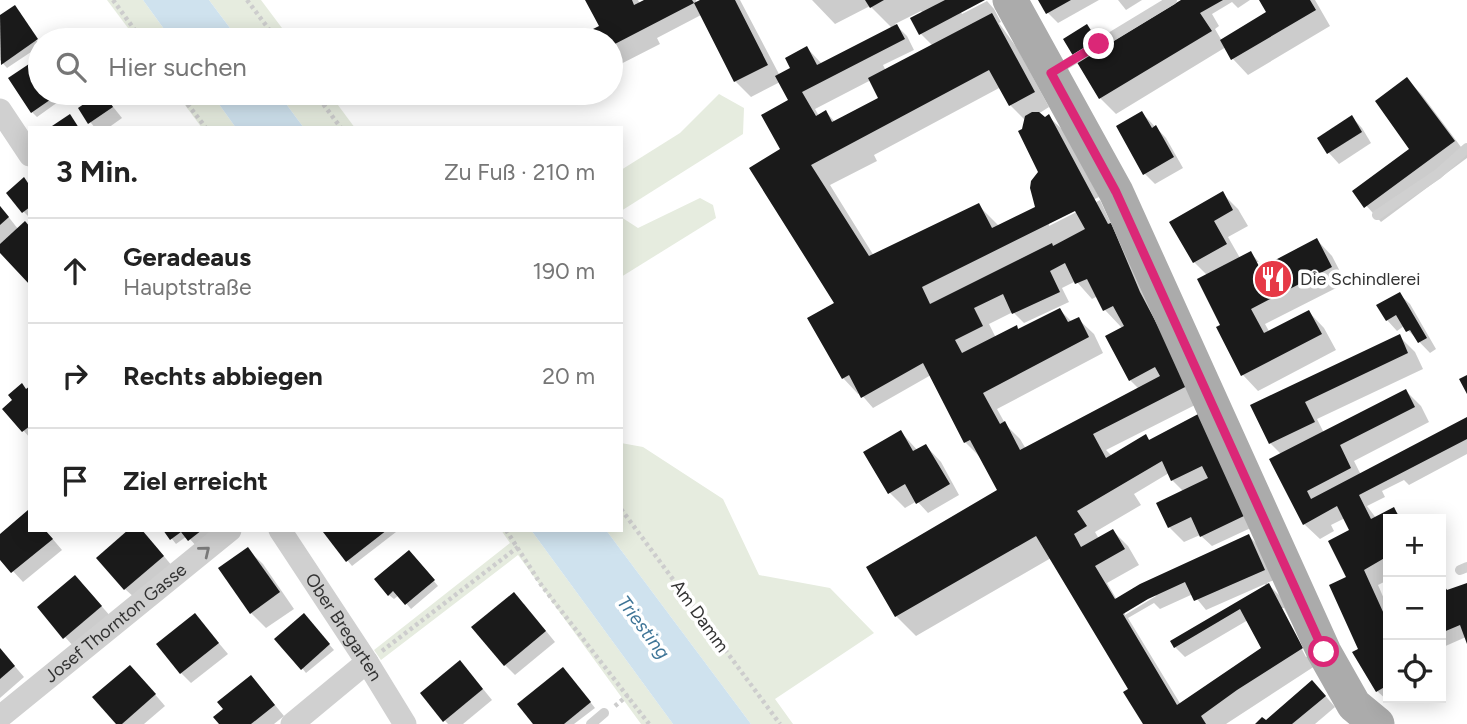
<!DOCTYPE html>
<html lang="de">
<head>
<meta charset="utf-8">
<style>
  body { margin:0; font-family:Figtree,sans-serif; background:#f2f2f2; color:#222 }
  .controls { position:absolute; right:21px; bottom:21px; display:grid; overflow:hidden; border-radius:0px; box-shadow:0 4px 18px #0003 }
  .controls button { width:63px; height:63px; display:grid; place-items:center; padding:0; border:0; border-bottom:2px solid #e0e0e0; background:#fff; color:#222; font:35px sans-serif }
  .stop { position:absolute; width:21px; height:21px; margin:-16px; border:5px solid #db2777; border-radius:50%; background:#fff }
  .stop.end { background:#db2777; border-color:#fff; box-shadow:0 2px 7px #0008 }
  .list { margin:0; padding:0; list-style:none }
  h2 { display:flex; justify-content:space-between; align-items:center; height:91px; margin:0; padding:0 28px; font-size:30px }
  h2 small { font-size:23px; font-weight:400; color:#767676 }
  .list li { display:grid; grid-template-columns:46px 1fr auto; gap:21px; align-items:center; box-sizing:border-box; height:105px; padding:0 28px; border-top:2px solid #e0e0e0 }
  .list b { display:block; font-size:26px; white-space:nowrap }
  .list p { margin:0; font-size:23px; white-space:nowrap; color:#767676 }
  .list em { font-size:23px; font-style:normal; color:#767676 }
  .icon { flex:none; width:38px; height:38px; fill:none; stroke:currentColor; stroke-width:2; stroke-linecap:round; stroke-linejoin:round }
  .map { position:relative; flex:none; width:1467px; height:724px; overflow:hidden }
  .search { position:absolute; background:#fff; box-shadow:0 4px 18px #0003; left:28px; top:28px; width:595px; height:77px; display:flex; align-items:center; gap:18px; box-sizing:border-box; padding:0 24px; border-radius:38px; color:#767676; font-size:26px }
  .panel { position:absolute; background:#fff; box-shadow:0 4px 18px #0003; left:28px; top:126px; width:595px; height:406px; border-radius:0px }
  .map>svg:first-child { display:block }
</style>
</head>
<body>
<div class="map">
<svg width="1467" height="724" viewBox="0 0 1467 724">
  <rect width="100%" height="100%" fill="#fff"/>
  <g fill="#e6ecdf">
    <polygon points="107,0 143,0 172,40 137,40"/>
    <polygon points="209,0 261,0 291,40 239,40"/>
    <polygon points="176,93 211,93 236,128 202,128"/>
    <polygon points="278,93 329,93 355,128 304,128"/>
    <polygon points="719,94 744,108 743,134 621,211 621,170 680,133"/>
    <polygon points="700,198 713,205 716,218 621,277 621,217 638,228"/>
    <polygon points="621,443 643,447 723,499 759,575 830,588 874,633 775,699 793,724 751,724 606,530 621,530"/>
    <polygon points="501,530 531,530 673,724 641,724 518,555 381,660 374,650 510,543"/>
  </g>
  <g fill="#cfe2ee">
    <polygon points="143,0 209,0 239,40 172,40"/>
    <polygon points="211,93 278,93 304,128 236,128"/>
    <polygon points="531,530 606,530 751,724 673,724"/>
  </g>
  <g fill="#0003" fill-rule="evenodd">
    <path d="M587 0H638L640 4 647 0H696L697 4 704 0H740L780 76 792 69 807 48 822 64 892 28 870 6 835 24 812 0H982L960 11 962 14 987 1 994 9 1001 22 999 23 1017 48 1049 107 1038 114 1045 119 1049 117 1065 132 1099 197 1049 222V226L1100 200 1112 226 1121 235 1203 401 1106 450 1112 456 1146 437 1151 441 1202 414 1255 526 1212 546 1200 535 1184 542 1169 527 1184 492 1172 480 1169 473 1134 494 1141 505 1095 532 1099 539 1113 531 1128 546 1139 565 1107 583 1117 600 1249 536 1259 546 1274 580 1267 583 1279 595 1318 664 1226 724H1145L1130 690 1051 558 916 636 896 616 868 567 1000 490 981 458 965 442 931 375 873 408 860 393 858 394 843 378 837 304 784 151 790 100 780 82 751 97 735 81 701 15 657 38 660 44 611 69V40H583L582 37 601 27ZM921 11 923 13 921 34 933 46 886 71 883 65 914 50 907 36 895 24ZM871 80 891 93 836 123 826 112 819 116 815 109ZM1001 87 1010 105 1026 121 1024 130 1040 172 1037 208 999 226 979 206 874 256 830 185 877 161 874 155ZM1076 281 1092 299 1098 296 1105 310 1122 328 1130 380 1139 389 1026 449 1020 439 1006 425 997 409 1103 353 1094 334 1078 319 1072 322 1060 310 1019 330 996 338 989 324 1013 312 1024 323 1069 302 1062 288ZM1265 584 1266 586 1175 647 1185 657 1248 620 1263 649 1181 705 1128 618 1154 603 1160 609 1193 594 1206 610ZM1154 593 1156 596 1125 615V611ZM1280 608H1284L1309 655 1306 657Z"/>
    <polygon points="1040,0 1099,0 1058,23 1048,13"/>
    <polygon points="1118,0 1142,0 1126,10"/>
    <polygon points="1184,0 1250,0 1238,8 1232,2 1212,14 1219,26 1215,29 1222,41 1268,13 1261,0 1315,0 1330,26 1248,75 1233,59 1226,47 1116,114 1100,98 1087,26 1102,42"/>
    <polygon points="15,7 40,46 7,68 0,60 0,17"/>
    <polygon points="38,60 40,62 40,93 61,93 65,97 37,117 32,112"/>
    <polygon points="1407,79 1422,95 1467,155 1467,158 1381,222 1354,192 1412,149"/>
    <polygon points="102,93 122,118 108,128 95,128 80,109"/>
    <polygon points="1142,113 1166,138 1183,168 1155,184 1145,174"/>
    <polygon points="1352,117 1362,128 1371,143 1339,164 1329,153 1319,138"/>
    <polygon points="30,186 30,215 28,216 24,212"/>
    <path d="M1223 194 1238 209 1248 226 1228 237 1240 258 1251 253 1264 268 1317 240 1332 256 1346 283 1265 324 1270 333 1309 312 1324 328 1336 350 1258 391 1243 375 1218 328 1222 326 1207 275 1194 262ZM1255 262H1259L1266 275 1263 276Z"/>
    <polygon points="0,206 18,229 0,250"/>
    <polygon points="1399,294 1410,304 1436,349 1430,353 1404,326 1397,331 1387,320"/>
    <polygon points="1399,336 1415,352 1423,369 1317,419 1324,433 1406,391 1421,406 1429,422 1354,461 1361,475 1467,418 1467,454 1409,485 1404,480 1382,491 1385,497 1367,506 1376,518 1393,509 1404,519 1388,519 1388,580 1378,585 1388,608 1388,698 1393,698 1388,701 1377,691 1360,650 1352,531 1345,518 1331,525 1334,531 1320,539 1304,524 1282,455 1270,443 1253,406"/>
    <polygon points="30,388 30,438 5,409"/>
    <polygon points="901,432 918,451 926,446 941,462 959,495 928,513 917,501 905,508 890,493"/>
    <polygon points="28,512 30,530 45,530 62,550 23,582 0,557 0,536"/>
    <polygon points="165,530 225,530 200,550 187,536 176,544"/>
    <polygon points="329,530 395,530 396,532 352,566 325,533"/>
    <polygon points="147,536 173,567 136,599 125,589"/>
    <polygon points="247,549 263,564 294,609 266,628 251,613"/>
    <polygon points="414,557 438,586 411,609 399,595 394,599 389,595"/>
    <polygon points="1467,584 1467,639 1466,637 1441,648 1441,591 1445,589 1447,592"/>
    <polygon points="85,587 111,617 75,648 65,637"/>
    <polygon points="524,604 555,642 515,675 505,665"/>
    <polygon points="195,615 228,654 191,683 181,673"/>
    <polygon points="308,620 334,650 306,673 302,668"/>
    <polygon points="0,649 24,677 0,698"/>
    <polygon points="470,673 492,700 463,724 448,724 422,694"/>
    <polygon points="568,674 595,708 574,724 536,724"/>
    <polygon points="140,677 165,706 144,724 118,724"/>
    <polygon points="261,688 284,716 274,724 221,724 225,709"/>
    <polygon points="1322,692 1335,707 1315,724 1272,724"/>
  </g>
  <g fill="#1a1a1a" fill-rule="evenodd">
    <polygon points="585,0 632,0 634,5 644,0 692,0 694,3 700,0 735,0 768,65 734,82 694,3 611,46 611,40 581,40 579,36 599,26"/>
    <polygon points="865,0 884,0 870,8"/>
    <polygon points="945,0 985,0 919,35 910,18"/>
    <polygon points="1038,0 1071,0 1046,14"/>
    <polygon points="1181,0 1223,0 1200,13 1212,31 1099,99 1063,39 1087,24 1102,48"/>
    <polygon points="1259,0 1310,0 1316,10 1231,60 1220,40 1266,12"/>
    <polygon points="15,5 38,39 1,65 0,15"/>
    <path d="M992 13 1035 92 1009 106 989 70 811 165 869 256 979 203 992 228 1035 207 1030 188 1031 181 1038 172 1018 131 1022 129 1025 116 1032 112H1039L1045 117 1049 114 1108 224 1111 223 1140 292 1189 385 1093 434 1106 458 1146 434 1149 440 1202 412 1246 515 1200 537 1191 517 1168 528 1156 503 1208 478 1202 466 1171 481 1162 461 1077 511 1087 526 1074 534 1081 547 1113 529 1125 549 1095 566 1115 599 1140 584 1249 534 1265 570 1194 601 1185 582 1148 599 1123 614 1177 705 1261 648 1240 609 1174 648 1170 641 1269 583 1303 648 1237 690 1201 716 1206 724H1143L1123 692 1128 689 1036 536 895 617 866 567 997 490 970 440 964 443 923 363 861 398 849 375 842 379 807 318 834 303 749 168 780 149 761 115 788 100 775 76 790 68 785 58 807 46 817 65 897 24 905 39 802 92 816 116 826 110 832 122 878 98 868 78ZM1075 211 1085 229 1053 246 1052 243 930 304 922 287ZM1065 263 1075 284 1087 279 1103 311 1113 306 1124 326 1105 336 1129 381 1155 367 1160 376 1020 450 1005 421 1000 424 983 393 1089 337 1079 317 1068 322 1060 308 1018 329 1017 325 962 353 955 340 983 326 974 308 1003 294 1012 314 1060 292 1050 271Z"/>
    <polygon points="38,58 40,61 40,93 60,93 31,113 8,78"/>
    <polygon points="1407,77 1455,141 1364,208 1352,191 1409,149 1375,101"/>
    <polygon points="100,93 104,93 113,107 88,124 78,108"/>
    <polygon points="1142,111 1152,128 1156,125 1174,157 1143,175 1116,126"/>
    <polygon points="70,114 79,128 49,128"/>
    <polygon points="1352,115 1362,132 1327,154 1317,138"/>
    <polygon points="24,177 30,186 30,207 22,213 6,193"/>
    <polygon points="1223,191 1233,210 1214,221 1227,244 1193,263 1169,222"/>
    <polygon points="0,206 9,217 0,225"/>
    <polygon points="25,221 30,227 30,285 0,253 0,244"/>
    <polygon points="1317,238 1332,267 1251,309 1264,333 1309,310 1322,334 1241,376 1216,327 1220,325 1197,279 1251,251 1260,268"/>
    <polygon points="1400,292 1427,338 1418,343 1410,330 1406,332 1396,315 1386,321 1376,305"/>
    <polygon points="1400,334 1408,353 1305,402 1315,422 1269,444 1250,405"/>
    <polygon points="1467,375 1467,394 1459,379"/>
    <polygon points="22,383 26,389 30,386 30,426 22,432 2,409 12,400 8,395"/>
    <polygon points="1406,389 1415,407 1340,445 1351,468 1307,491 1311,499 1467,417 1467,439 1359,495 1371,519 1394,507 1400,519 1388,519 1388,556 1364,570 1384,614 1388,612 1388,685 1376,692 1352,652 1358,649 1329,585 1346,577 1328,541 1349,530 1337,506 1303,525 1269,459"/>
    <polygon points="901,430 913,451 926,444 950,484 916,504 905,484 888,494 863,452"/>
    <polygon points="28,510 30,530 45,530 53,539 11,573 0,560 0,534"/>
    <polygon points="128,530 142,530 164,556 124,590 96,558"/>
    <polygon points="163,530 202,530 188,541 181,532 170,540"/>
    <polygon points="326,530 387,530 346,562 323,532"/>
    <polygon points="248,547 280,592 250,614 218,568"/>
    <polygon points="409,550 435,580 405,605 393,591 388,596 374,579"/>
    <polygon points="75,575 102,606 63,639 37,607"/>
    <polygon points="1467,583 1467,644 1460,625 1441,633 1441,589 1445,587 1447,590"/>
    <polygon points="514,592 546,631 504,666 471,627"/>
    <polygon points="195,613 219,643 180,674 156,644"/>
    <polygon points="304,613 330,644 301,670 274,639"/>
    <polygon points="0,648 15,666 0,679"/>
    <polygon points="460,660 483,689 443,722 420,693"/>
    <polygon points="130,665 156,694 122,724 116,724 92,697"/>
    <polygon points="563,667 591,702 564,724 533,724 517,704"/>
    <polygon points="251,675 275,705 251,724 219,724 213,717 223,709 217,702"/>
    <polygon points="1312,680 1326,696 1292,724 1255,724 1262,717 1266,720"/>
  </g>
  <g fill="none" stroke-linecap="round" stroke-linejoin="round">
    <g stroke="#cdcdcd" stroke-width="4.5" stroke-dasharray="3.5 3.5" stroke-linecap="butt">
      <polyline points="113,0 142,40"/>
      <polyline points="247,0 277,40"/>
      <polyline points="179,93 206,128"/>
      <polyline points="315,93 341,128"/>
      <polyline points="621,509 780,724"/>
      <polyline points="506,530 542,586 649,724"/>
      <polyline points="382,651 518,547"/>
      <polyline points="615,706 628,695"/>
    </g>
    <g stroke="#d0d0d0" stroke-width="10">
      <polyline points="1055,71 1172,0"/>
      <polyline points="1377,215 1438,174 1467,148"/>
      <polyline points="1460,570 1467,567"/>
      <polyline points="591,724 604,713"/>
    </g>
    <g stroke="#d0d0d0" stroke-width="23">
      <polyline points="0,110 30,155"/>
      <path id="s1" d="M280 530 367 662 405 724"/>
      <path id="s2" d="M0 717 230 530"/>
      <polyline points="292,724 367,662"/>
    </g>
    <polyline stroke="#ababab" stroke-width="35" points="1010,0 1116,192 1324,652 1354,705 1377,724"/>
  </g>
  <defs><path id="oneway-chevron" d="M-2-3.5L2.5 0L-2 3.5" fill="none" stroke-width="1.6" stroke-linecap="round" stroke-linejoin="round" transform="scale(1.75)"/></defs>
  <use stroke="#7a7a7a" href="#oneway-chevron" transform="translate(205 551) rotate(-39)"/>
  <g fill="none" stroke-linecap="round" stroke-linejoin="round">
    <polyline stroke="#db2777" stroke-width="9" points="1099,44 1051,73 1116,192 1324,652"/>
  </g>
  <defs>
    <g id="restaurant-disc" transform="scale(2.0125)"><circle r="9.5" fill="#e63946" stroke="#fff"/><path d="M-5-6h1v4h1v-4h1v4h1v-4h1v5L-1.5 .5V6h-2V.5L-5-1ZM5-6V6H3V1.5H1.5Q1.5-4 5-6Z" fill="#fff"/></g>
  </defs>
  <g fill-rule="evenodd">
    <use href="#restaurant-disc" x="1273" y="279"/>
  </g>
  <g text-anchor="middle" stroke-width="7" stroke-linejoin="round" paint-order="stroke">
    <g font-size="18" fill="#333" stroke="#fff" text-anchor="start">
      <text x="1300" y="285">Die Schindlerei</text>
    </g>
    <g font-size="18" fill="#333" stroke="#fff">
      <text transform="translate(700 616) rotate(54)" y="6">Am Damm</text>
      <text dy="6" stroke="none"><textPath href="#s2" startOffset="149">Josef Thornton Gasse</textPath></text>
      <text dy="6" stroke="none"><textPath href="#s1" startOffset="116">Ober Bregarten</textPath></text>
    </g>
    <g font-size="19" font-style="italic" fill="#3f7597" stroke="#fff">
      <text transform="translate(644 627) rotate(53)" y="7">Triesting</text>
    </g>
  </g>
</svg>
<div class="controls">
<button>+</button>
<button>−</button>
<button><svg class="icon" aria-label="locate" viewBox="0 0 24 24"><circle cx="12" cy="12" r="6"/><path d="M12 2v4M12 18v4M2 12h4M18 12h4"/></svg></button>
</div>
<div class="stop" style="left:1324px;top:652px"></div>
<div class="stop end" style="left:1099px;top:44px"></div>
<div class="search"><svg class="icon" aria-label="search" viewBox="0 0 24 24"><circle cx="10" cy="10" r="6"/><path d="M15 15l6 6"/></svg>Hier suchen</div>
<section class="panel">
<h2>3 Min.<small>Zu Fuß · 210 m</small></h2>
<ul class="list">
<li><svg class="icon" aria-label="ahead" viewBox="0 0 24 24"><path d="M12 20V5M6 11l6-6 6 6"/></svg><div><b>Geradeaus</b><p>Hauptstraße</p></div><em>190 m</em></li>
<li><svg class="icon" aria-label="right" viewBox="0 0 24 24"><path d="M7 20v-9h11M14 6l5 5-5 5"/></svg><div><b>Rechts abbiegen</b></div><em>20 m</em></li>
<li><svg class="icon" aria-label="arrive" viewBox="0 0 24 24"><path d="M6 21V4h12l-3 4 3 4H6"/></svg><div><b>Ziel erreicht</b></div></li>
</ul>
</section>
</div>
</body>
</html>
